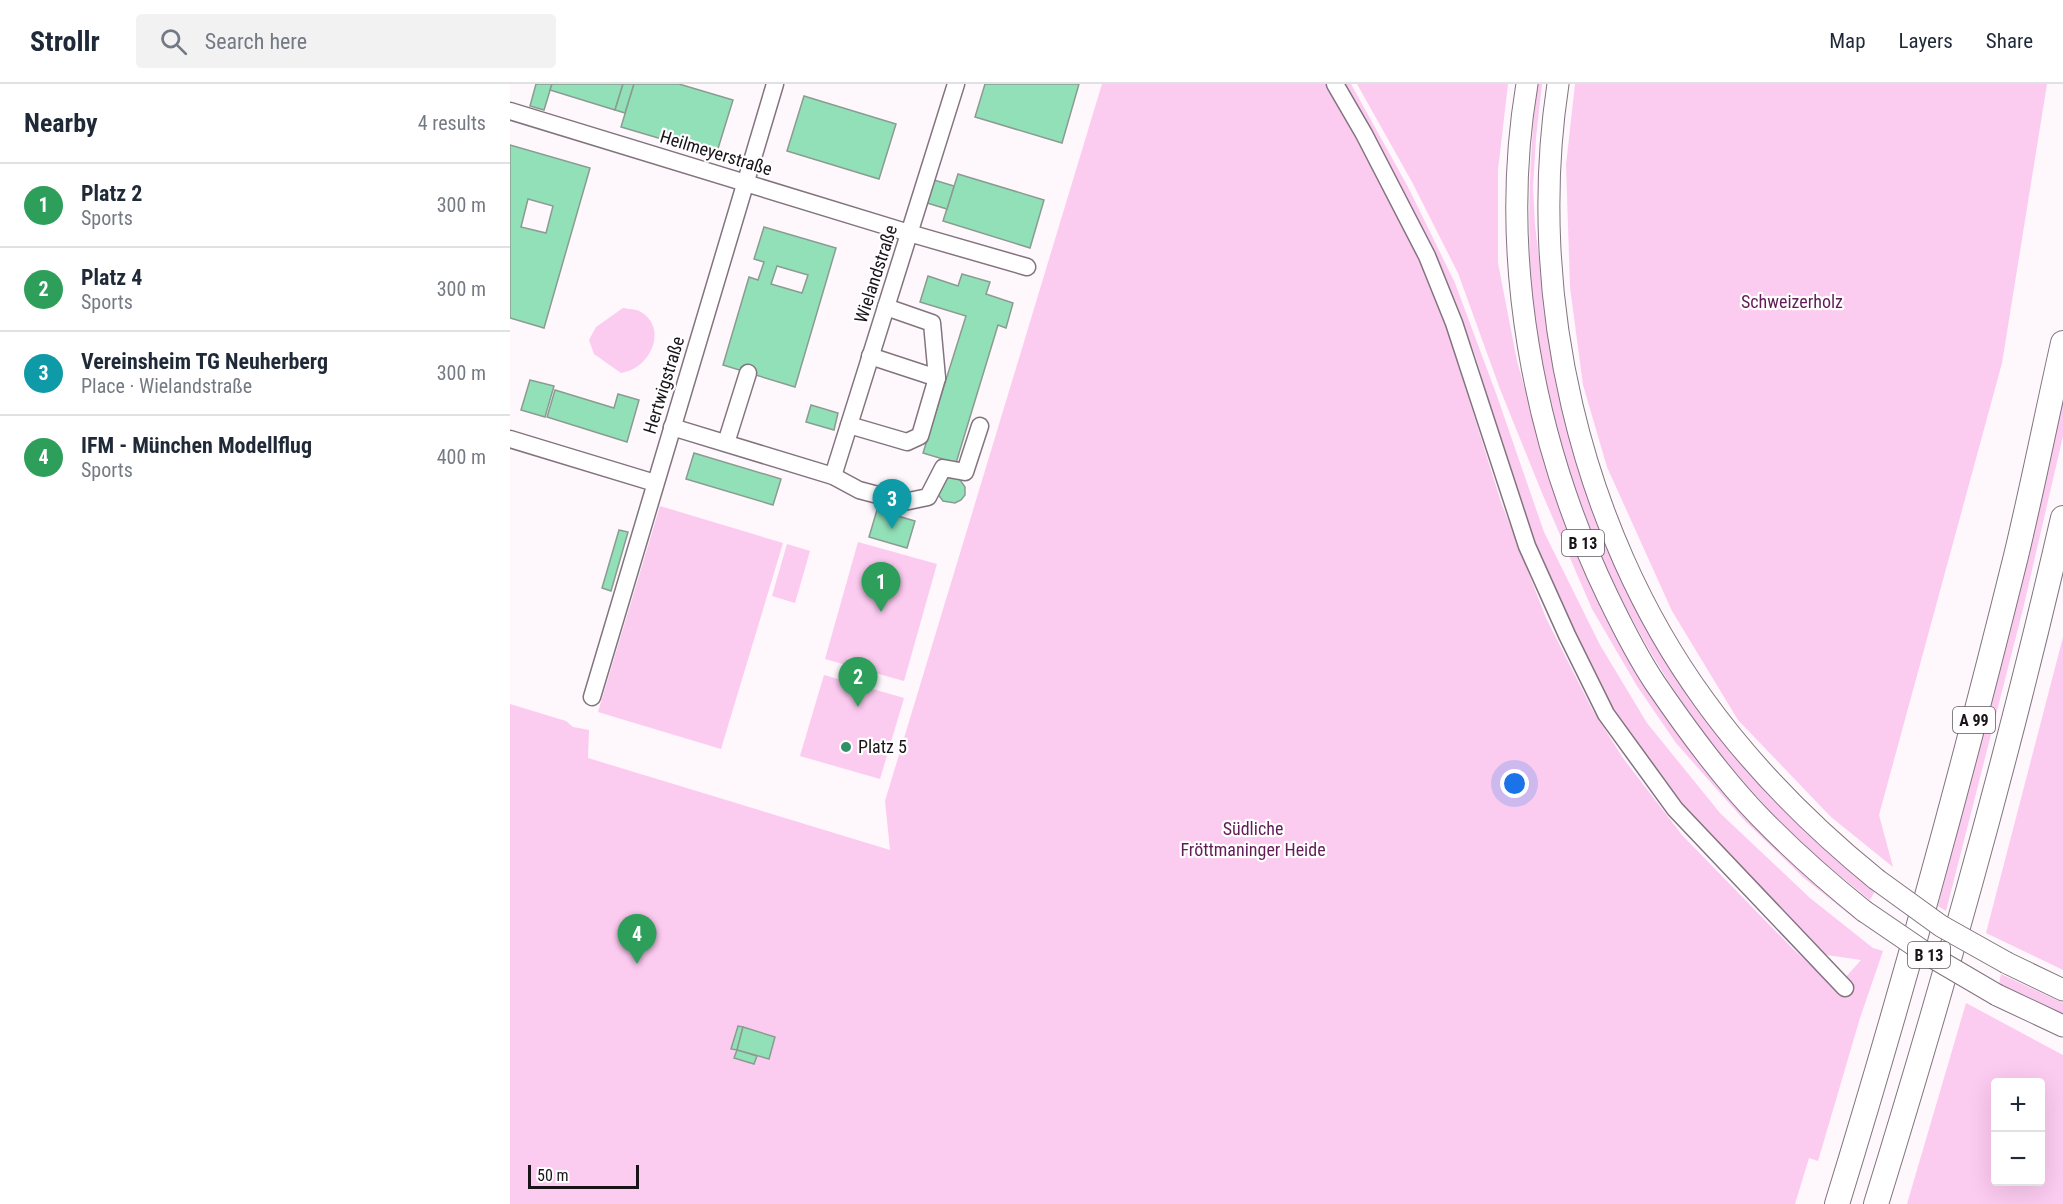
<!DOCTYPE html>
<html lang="en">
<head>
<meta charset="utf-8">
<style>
  body { margin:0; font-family:"Roboto Condensed",sans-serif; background:#f2f2f3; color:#1f2937 }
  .controls { position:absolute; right:18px; bottom:18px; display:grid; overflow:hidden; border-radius:6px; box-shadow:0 6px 24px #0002 }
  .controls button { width:54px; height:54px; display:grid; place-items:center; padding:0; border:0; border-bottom:2px solid #e0e1e3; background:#fff; color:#1f2937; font:30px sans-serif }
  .scale { position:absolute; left:18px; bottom:15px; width:111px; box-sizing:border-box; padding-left:6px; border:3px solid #191418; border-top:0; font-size:16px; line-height:21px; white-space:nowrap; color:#191418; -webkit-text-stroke:4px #fff; paint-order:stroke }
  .you { position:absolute; left:1005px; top:700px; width:21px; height:21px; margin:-15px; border:4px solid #fff; border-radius:50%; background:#1a73e8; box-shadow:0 0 0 9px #1a73e833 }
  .badge { display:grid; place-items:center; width:39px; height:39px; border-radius:50%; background:#338f67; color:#fff; font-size:20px; font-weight:700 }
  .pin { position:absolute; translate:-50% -50px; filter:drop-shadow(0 2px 3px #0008) }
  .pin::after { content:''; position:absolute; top:32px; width:21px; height:18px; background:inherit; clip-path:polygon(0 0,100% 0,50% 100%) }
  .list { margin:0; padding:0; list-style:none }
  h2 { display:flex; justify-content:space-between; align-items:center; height:78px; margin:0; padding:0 24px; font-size:26px }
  h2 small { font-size:20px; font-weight:400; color:#747a83 }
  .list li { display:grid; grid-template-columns:39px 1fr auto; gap:18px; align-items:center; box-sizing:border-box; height:84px; padding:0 24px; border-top:2px solid #e0e1e3 }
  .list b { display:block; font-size:22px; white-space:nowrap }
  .list p { margin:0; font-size:20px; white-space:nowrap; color:#747a83 }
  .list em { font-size:20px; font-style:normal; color:#747a83 }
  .icon { flex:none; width:33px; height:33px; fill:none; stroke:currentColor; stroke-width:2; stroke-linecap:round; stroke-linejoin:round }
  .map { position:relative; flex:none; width:1553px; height:1120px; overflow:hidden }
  header { display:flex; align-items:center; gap:36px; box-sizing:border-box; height:84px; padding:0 30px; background:#fff; border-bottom:2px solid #e0e1e3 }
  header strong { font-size:28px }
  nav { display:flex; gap:33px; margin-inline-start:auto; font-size:21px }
  .search { width:420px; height:54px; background:#f2f2f3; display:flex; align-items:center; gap:15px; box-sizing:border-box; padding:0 21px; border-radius:6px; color:#747a83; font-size:22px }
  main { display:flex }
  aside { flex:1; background:#fff }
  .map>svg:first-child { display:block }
</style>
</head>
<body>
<header>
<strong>Strollr</strong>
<div class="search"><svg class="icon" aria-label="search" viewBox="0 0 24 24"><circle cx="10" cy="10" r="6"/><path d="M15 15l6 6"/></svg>Search here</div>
<nav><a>Map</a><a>Layers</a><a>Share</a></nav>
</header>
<main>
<aside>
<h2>Nearby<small>4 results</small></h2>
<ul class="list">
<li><span class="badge" style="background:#2e9e5b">1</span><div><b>Platz 2</b><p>Sports</p></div><em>300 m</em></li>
<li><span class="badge" style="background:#2e9e5b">2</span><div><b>Platz 4</b><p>Sports</p></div><em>300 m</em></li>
<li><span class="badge" style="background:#0f9aa8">3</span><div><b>Vereinsheim TG Neuherberg</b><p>Place · Wielandstraße</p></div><em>300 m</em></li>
<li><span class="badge" style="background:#2e9e5b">4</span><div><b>IFM - München Modellflug</b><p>Sports</p></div><em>400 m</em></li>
</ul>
</aside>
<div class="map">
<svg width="1553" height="1120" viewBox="0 0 1553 1120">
  <rect width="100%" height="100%" fill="#fef7fc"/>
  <g fill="#fccbf0" fill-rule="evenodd">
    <polygon points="592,0 815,0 893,138 932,229 991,418 1036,534 1082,625 1113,674 1172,751 1282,864 1326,904 1351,876 1317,871 1286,848 1166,719 1096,621 1011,428 967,277 948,223 932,185 906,134 831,0 841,0 898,103 945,199 987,312 1034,448 1090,561 1137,639 1210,729 1300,814 1363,864 1373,867 1350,934 1308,1077 1299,1074 1285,1120 0,1120 0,620 56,637 63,643 79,646 78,674 380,766 375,717"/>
    <polygon points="847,0 998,0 988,86 988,179 1007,277 1042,402 1070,479 1135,601 1351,836 1350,839 1294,794 1234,736 1166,659 1127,602 1082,525 1032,409 990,305 948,189 902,98"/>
    <path d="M1027 0H1032L1026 54 1023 103 1025 141 1039 259 1058 348 1091 446 1131 530 1164 591 1243 694 1308 759 1365 807 1360 816C1343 802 1326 789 1310 775 1180 659 1088 505 1045 336 1037 302 1028 267 1024 232 1016 154 1019 77 1027 0Z"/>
    <polygon points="1065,0 1537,0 1492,279 1369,731 1383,783 1321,733 1228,636 1162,527 1097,383 1073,301 1060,203 1056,81"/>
    <path d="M113 224C118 225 127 225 131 228 154 242 145 272 125 284 121 286 116 288 111 289L84 270 79 256 86 243Z"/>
    <polygon points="1553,314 1553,352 1513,525 1436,827 1428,822 1501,540"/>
    <polygon points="150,422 273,459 211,665 88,628"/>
    <polygon points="348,458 427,480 394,597 315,575"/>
    <polygon points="277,460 300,467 285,519 262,512"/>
    <polygon points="1553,553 1553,886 1476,849"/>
    <polygon points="314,591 394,614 370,695 290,672"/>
    <polygon points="1491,890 1553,919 1553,931 1489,900"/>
    <path d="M1456 919 1553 971V1120H1397ZM1530 998V1098H1486V998Z"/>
  </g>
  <g fill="#92e0b8" stroke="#8a9c92" stroke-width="1.5" fill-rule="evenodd">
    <polygon points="26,0 42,0 34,26 20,22"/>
    <polygon points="42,0 113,0 105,26 40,6"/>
    <polygon points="113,0 124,0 115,29 105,26"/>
    <polygon points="124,0 169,0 223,16 206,71 111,43"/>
    <polygon points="475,0 569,0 552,59 465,33"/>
    <polygon points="294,12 386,40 369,95 277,67"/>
    <path d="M0 61 80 84 34 244 0 234ZM18 115 43 122 36 149 11 143Z"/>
    <polygon points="448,90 534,116 520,164 433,137"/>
    <polygon points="424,96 444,102 437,125 417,119"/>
    <path d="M254 143 326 164 285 303 213 281 239 193 248 196 254 178 244 175ZM267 182 298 191 292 209 261 200Z"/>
    <polygon points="452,190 480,198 476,210 503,219 496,244 488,241 446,379 413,369 456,232 410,218 418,192 448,202"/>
    <polygon points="20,296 44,302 35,333 11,326"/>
    <polygon points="45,306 104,324 108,310 129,316 117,358 37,333"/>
    <polygon points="301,321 328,329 324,346 296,338"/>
    <polygon points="184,369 271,395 263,421 176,395"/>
    <polygon points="436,392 448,393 455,403 455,411 451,416 445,419 433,417 427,409"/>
    <polygon points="367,426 405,437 397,464 359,453"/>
    <polygon points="109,446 118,448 101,507 92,504"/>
    <polygon points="228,942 233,943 227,966 221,965"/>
    <polygon points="233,943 265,953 259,975 227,966"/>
    <polygon points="227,966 247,972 244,980 224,974"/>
  </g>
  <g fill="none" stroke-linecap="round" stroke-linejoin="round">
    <g stroke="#82747f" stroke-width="19">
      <g id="minor">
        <polyline points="825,0 854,50 917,172 944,239 1017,462 1057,551 1096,630 1165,725 1335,904"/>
        <polyline points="0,27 399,149 517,183"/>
        <polyline points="360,272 427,294 422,239 376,223"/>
        <polyline points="339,341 397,358 410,352 427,294"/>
        <polyline points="162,343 323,392 349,406 394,418 418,413 433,384 455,388 470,342"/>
        <polyline points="0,355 145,399"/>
        <polyline points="216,359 238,289"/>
        <polyline points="323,392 446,0"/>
        <polyline points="82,613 265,0"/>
      </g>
    </g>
    <g stroke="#82747f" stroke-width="23">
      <g id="major">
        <path d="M1017 0C988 171 1023 358 1098 513 1112 542 1127 572 1145 599 1177 646 1211 693 1250 733 1282 766 1318 798 1354 827"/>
        <path d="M1048 0C1016 209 1069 444 1194 616 1243 684 1301 742 1366 795"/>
        <polyline points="1497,879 1553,906"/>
        <polyline points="1487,911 1553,942"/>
      </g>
    </g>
    <g stroke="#82747f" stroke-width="26">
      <g id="highway">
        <path d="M1327 1120C1393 906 1452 690 1506 472 1523 401 1537 330 1553 259"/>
        <path d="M1366 1120C1436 894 1500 665 1553 434"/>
      </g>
    </g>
    <use href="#minor" stroke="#fff" stroke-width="16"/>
    <use href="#major" stroke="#fff" stroke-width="21"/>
    <use href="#highway" stroke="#fff" stroke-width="24"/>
    <g stroke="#82747f" stroke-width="23" stroke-linecap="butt">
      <g id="major-bridge">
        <polyline points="1366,795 1431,842 1497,879"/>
        <polyline points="1354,827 1417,870 1487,911"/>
      </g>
    </g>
    <use href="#major-bridge" stroke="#fff" stroke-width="21"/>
  </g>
  <circle fill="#338f67" stroke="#fff" stroke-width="2" cx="336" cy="663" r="6"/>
  <g text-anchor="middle" stroke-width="4.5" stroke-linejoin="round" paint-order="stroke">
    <g fill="#fff" stroke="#5e5a5d" stroke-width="1.5">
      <rect x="1052" y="446" width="42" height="26" rx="4.5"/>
      <rect x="1443" y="623" width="42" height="26" rx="4.5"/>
      <rect x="1398" y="858" width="42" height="26" rx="4.5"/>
    </g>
    <g font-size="16" font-weight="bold" fill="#191418">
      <text x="1073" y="465">B 13</text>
      <text x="1464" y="642">A 99</text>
      <text x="1419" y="877">B 13</text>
    </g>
    <g font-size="18" fill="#191418" stroke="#fff">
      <text transform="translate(206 69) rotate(17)" y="6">Heilmeyerstraße</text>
      <text transform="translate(366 190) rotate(-72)" y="6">Wielandstraße</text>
      <text transform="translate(154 301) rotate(-73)" y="6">Hertwigstraße</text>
    </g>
    <g font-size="18" fill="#621b57" stroke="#fff">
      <text x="1282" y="224">Schweizerholz</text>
      <text x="743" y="751">Südliche<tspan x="743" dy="21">Fröttmaninger Heide</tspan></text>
    </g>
    <g font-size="18" fill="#191418" stroke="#fff" text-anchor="start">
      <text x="348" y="669">Platz 5</text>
    </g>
  </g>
</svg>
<div class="controls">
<button>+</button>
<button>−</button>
</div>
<div class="scale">50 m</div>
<div class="you"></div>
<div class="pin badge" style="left:371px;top:528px;background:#2e9e5b">1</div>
<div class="pin badge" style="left:348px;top:623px;background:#2e9e5b">2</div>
<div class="pin badge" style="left:382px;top:445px;background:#0f9aa8">3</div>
<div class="pin badge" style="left:127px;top:880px;background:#2e9e5b">4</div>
</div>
</main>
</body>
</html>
